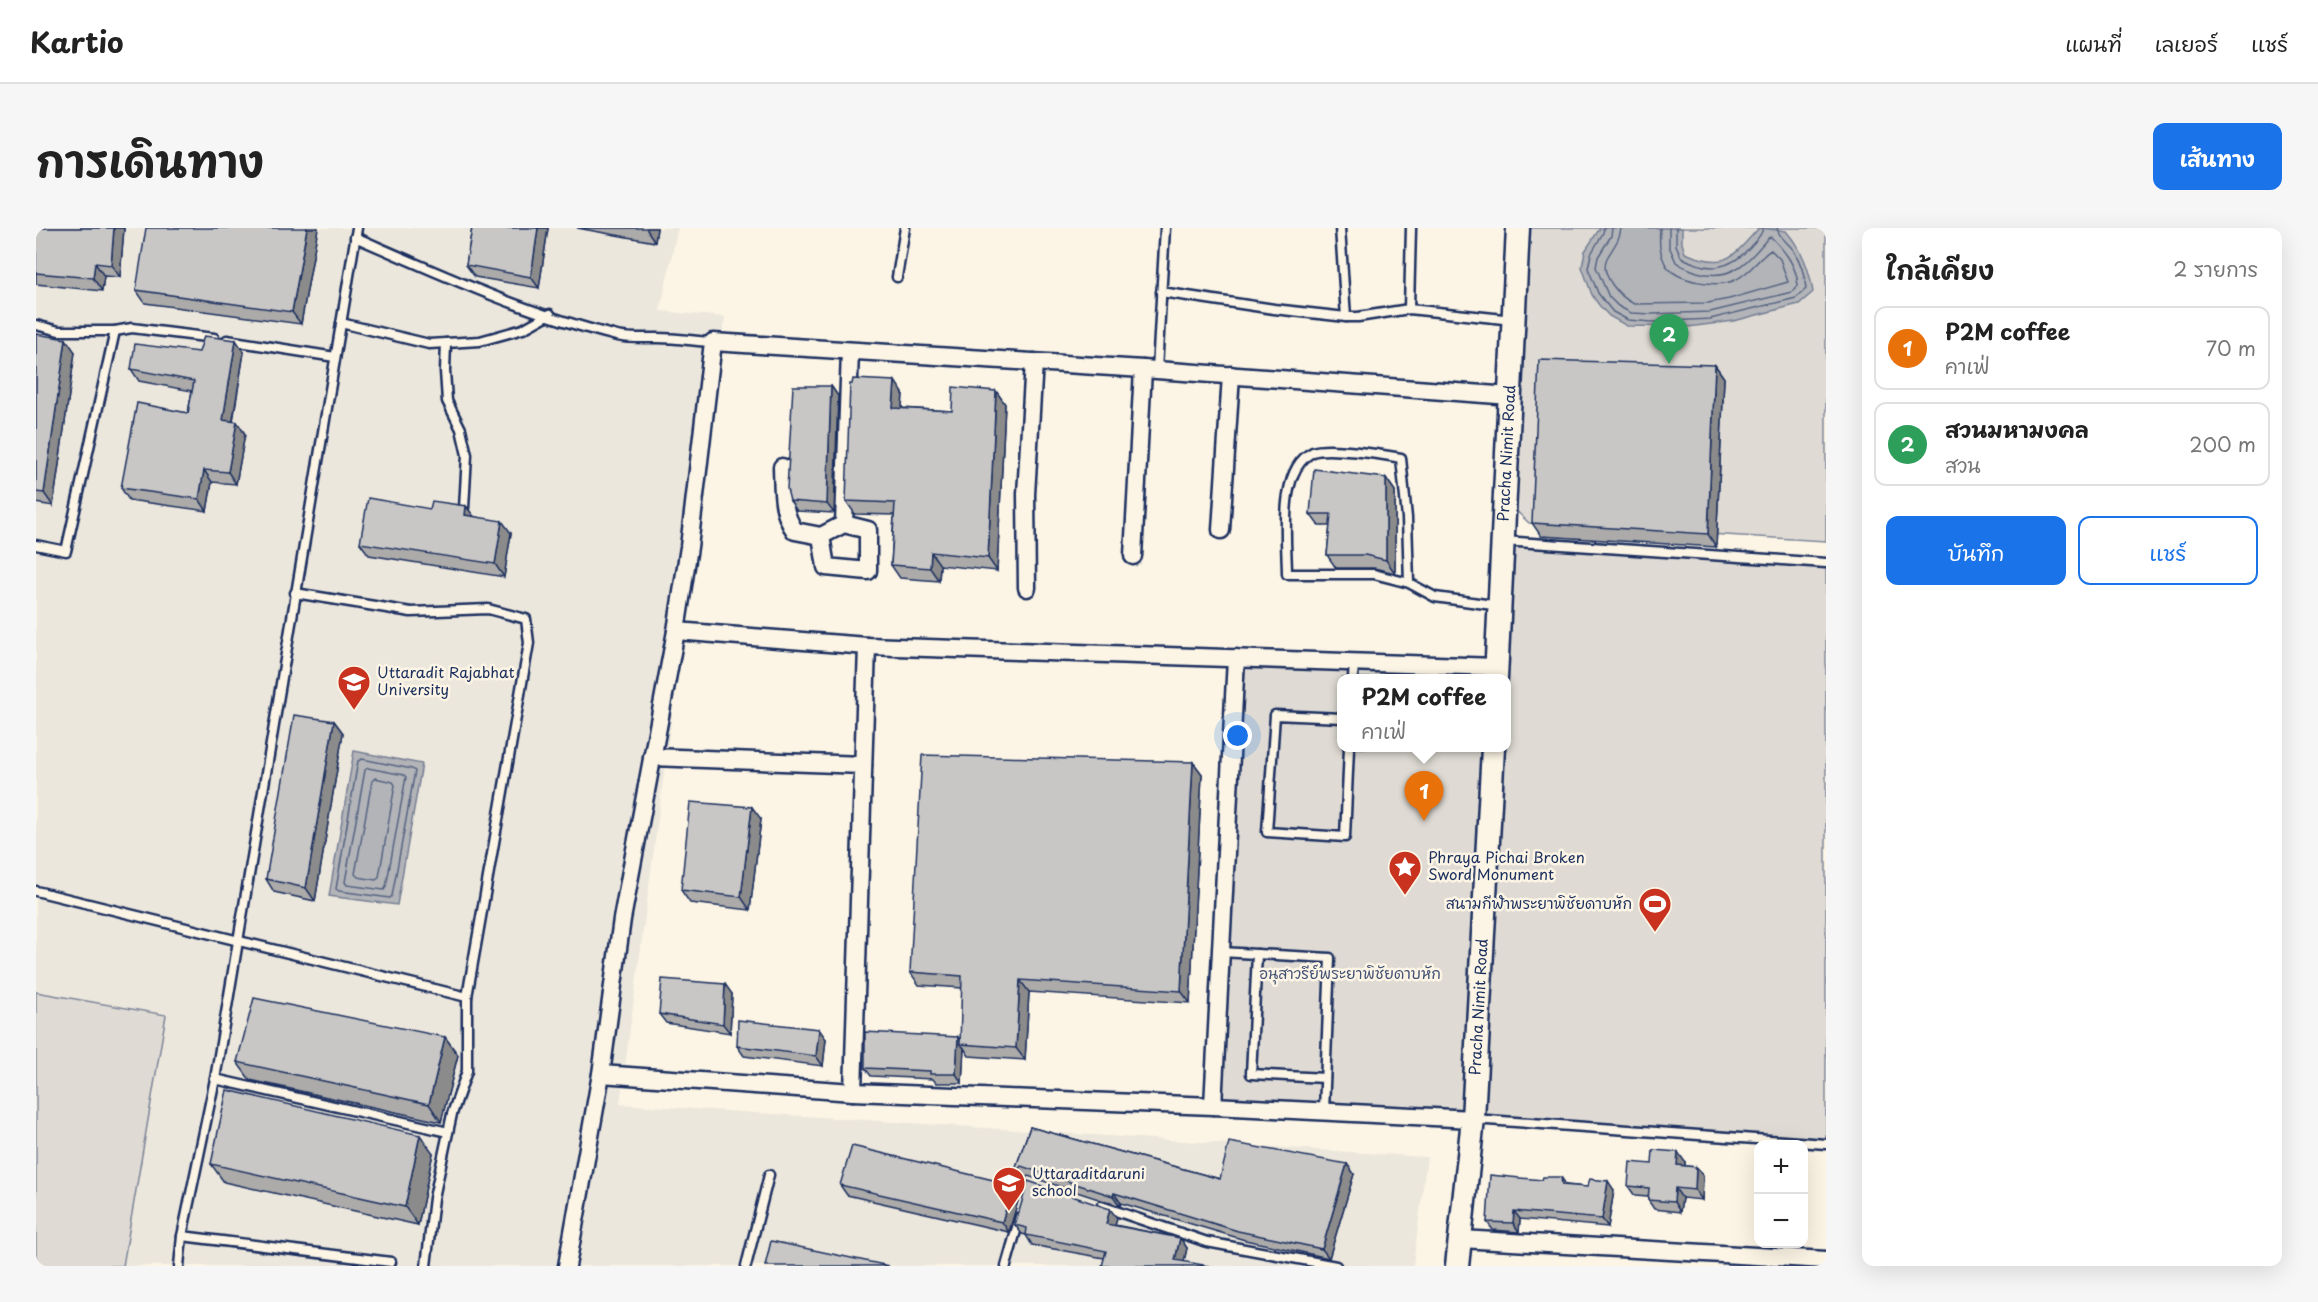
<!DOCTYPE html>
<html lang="th">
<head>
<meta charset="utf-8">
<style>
  body { margin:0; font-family:"Playpen Sans","Playpen Sans Thai",sans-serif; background:#f6f6f6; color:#222 }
  .controls { position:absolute; right:18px; bottom:18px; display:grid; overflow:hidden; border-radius:12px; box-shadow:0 6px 24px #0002 }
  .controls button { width:54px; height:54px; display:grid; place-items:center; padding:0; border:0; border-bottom:2px solid #e0e0e0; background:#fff; color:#222; font:30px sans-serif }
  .you { position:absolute; left:1202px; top:508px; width:21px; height:21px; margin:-15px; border:4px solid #fff; border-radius:50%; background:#1a73e8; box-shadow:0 0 0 9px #1a73e833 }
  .badge { display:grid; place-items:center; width:39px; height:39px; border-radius:50%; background:#1a73e8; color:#fff; font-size:20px; font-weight:700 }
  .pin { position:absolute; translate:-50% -50px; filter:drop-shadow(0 2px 3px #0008) }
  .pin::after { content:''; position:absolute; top:32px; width:21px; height:18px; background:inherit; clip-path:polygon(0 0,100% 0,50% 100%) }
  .popup { position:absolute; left:1301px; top:446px; width:174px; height:78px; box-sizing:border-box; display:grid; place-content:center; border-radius:12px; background:#fff; filter:drop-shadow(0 2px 4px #0005); font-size:20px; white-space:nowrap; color:#767676 }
  .popup b { font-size:22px; color:#222 }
  .popup::after { content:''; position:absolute; left:50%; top:100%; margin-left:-12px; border:12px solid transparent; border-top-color:#fff }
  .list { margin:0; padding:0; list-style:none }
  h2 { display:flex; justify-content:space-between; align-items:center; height:78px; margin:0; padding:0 24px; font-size:26px }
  h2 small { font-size:20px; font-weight:400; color:#767676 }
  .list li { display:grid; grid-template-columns:39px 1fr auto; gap:18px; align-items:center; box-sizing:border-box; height:84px; margin:0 12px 12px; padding:0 12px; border:2px solid #e0e0e0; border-radius:12px }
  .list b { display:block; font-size:22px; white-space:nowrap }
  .list p { margin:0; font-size:20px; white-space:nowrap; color:#767676 }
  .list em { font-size:20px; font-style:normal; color:#767676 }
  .actions { display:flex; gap:12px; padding:18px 24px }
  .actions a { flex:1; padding:14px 0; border:2px solid #1a73e8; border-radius:12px; text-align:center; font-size:21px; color:#1a73e8 }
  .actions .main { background:#1a73e8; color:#fff }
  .map { position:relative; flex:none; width:1790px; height:1038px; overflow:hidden; border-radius:12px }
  header { display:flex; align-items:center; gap:36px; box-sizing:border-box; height:84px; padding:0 30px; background:#fff; border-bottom:2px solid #e0e0e0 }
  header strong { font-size:28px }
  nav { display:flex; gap:33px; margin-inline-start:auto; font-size:21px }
  .intro { display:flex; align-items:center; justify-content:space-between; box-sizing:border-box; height:144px; padding:0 36px }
  h1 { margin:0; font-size:42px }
  .button { padding:15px 27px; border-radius:12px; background:#1a73e8; color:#fff; font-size:21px; font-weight:700 }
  main { display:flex; gap:36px; padding:0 36px }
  aside { flex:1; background:#fff; border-radius:12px; box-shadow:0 6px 24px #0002 }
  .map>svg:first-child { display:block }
</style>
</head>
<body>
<header>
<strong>Kartio</strong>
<nav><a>แผนที่</a><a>เลเยอร์</a><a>แชร์</a></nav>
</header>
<div class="intro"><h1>การเดินทาง</h1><a class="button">เส้นทาง</a></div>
<main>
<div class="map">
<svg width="1790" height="1038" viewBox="0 0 1790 1038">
  <rect width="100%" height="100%" fill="#fcf5e5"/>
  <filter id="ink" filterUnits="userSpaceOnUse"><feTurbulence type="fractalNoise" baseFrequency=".0167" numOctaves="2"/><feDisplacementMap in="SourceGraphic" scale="12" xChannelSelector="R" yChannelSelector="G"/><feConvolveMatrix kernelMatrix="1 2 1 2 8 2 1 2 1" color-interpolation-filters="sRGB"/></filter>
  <g filter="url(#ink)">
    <polygon fill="#ece7dc" points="0,0 642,0 624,83 689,89 584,876 1391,929 1377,1038 0,1038"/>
    <g fill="#dfdbd4" stroke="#7d8599" stroke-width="1.5" fill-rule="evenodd">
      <polygon points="1483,0 1790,0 1790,313 1493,295 1470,273"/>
      <path d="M1467 313 1790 335V916L1177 878 1200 430 1461 439ZM1306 450H1470V520H1306Z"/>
      <polygon points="0,764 130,787 87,1038 0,1038"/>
    </g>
    <g fill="#b2b4b8" stroke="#767f94" stroke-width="1.5">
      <path d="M1564 0H1646V15L1649 25C1691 42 1695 30 1723 0L1750 3C1766 22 1773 39 1777 64L1763 76 1698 93 1652 99 1591 98 1573 88 1563 77 1556 67 1546 39 1549 23Z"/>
      <polygon points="318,523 386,536 361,677 293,668"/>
    </g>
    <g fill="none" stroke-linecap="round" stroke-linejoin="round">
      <g stroke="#576482" stroke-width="1.5">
        <path d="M1568 0 1567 5 1555 26 1552 40 1562 65 1568 73 1577 84 1592 92 1616 94 1674 91 1760 70 1770 61C1769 47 1765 35 1758 23 1753 15 1742 9 1741 0"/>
        <path d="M1576 0 1575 8 1562 29 1560 39 1573 69 1582 78 1595 85 1616 86 1674 84 1756 64 1762 58C1761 38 1749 23 1735 9L1732 10C1711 34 1696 54 1661 44 1654 41 1646 39 1640 34L1633 18V0"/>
        <path d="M1585 0C1584 12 1577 19 1571 30 1563 47 1584 69 1598 76L1672 75 1693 71 1752 54 1744 31 1735 22C1722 30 1715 45 1699 52 1682 60 1641 54 1630 37 1623 25 1623 13 1624 0"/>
        <path d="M1640 0V17L1645 29C1672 44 1693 43 1714 19 1719 13 1726 8 1727 0"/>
        <polygon points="326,531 376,541 379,543 356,668 354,670 303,663 300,661 322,533"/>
        <polygon points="332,540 368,547 370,549 350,659 348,662 311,657 309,654 329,542"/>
        <polygon points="339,550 357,554 359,557 343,649 340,652 322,649 319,646 336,553"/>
      </g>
      <g stroke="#1b2f5e" stroke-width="13">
        <g id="service">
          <polyline points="1304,0 1310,89 1322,89 1373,81 1477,92"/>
          <path d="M319 9C404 46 491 86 581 108 595 111 608 110 622 110 640 110 659 113 677 114"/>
          <polyline points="861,49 869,0"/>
          <polyline points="1125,64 1238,81 1310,89"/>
          <polyline points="1373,81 1375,0"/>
          <polyline points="305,95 393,116 444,113 487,101 514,86"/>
          <polyline points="0,97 23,103 79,103 96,100 178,110"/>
          <polyline points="191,112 299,129"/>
          <polyline points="410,115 409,143 411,173 425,201 431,227 428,280"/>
          <polyline points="1121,142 1129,0"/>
          <polyline points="1467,313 1790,335"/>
          <polyline points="0,317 30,323 79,103"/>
          <path d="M1373 355 1371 290 1365 230C1349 227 1290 218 1277 224 1241 241 1251 313 1251 346H1338L1373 355 1399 369 1464 378"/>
          <polyline points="259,365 375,384 452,381 490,391 493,415 431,769 431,843 416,886 398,970 390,1038"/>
          <polyline points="1317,450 1318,434"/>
          <polyline points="1306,490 1239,487 1231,604 1309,609 1313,520"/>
          <polyline points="0,663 431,769"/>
          <polyline points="1185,724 1294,730 1288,883"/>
          <polyline points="1221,726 1215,846 1289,850"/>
          <polyline points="179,851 412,904"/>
          <polyline points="1437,891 1790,916"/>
          <polyline points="1065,978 1171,1014 1300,1038"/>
          <polyline points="146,1008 355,1034"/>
          <polyline points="143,1038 146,1008 179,851 321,0"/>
          <polyline points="710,1038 733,947"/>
          <polyline points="970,1038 984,989"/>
        </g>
      </g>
      <g stroke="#1b2f5e" stroke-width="21">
        <g id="minor">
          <path d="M746 239C747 261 745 284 759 303L785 308 808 296 832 302V343L790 339 785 308"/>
          <polyline points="808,296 814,123"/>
          <polyline points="1185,302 1195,147"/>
          <polyline points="1097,328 1107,141"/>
          <polyline points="991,360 990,266 998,134"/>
          <polyline points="640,403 831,418 1461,439"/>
          <polyline points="616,529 827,537"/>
          <polyline points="565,846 817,864 1177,878 1437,891"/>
          <polyline points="817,864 831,418"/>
          <polyline points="1177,878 1200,430"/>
          <polyline points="1425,1011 1790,1032"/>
          <polyline points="531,1038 565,846 586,691 640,403 653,319 677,114 1107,141 1475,168"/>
        </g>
      </g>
      <g stroke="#1b2f5e" stroke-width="27">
        <g id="secondary">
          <path id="s1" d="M1460 450 1482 0"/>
          <path id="s2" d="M1421 1038 1437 891 1457 520"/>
        </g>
      </g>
      <use href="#service" stroke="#fcf5e5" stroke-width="8"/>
      <use href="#minor" stroke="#fcf5e5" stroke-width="16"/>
      <use href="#secondary" stroke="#fcf5e5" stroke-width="22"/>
    </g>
    <g fill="#acabaa" stroke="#1b2f5e" stroke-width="1.5">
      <polygon points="0,0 88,0 84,49 68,48 66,63 0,56"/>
      <polygon points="282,0 265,96 109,75 100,62"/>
      <polygon points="436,0 512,0 503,60 439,49 430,37"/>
      <polygon points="541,0 621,0 619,14"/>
      <polygon points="0,106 39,124 17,278 0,275"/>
      <polygon points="163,124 208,124 197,194 201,194 209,206 200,256 176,254 171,283 93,272 85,260 152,185 156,163 103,153 95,141"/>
      <polygon points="1679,137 1688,150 1680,319 1505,308 1496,295"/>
      <polygon points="795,158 802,168 798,285 761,283 754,273"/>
      <polygon points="960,163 969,176 961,343 904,337 903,353 864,350 855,337 858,287 819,286 810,273 867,165 866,180 916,183"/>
      <polygon points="1350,250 1359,263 1359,345 1338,340 1300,340 1291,327 1294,298 1283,298 1274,286"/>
      <polygon points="430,278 437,288 475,305 468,349 333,327 324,315 394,281"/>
      <polygon points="298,493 307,505 279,673 238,664 230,651"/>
      <polygon points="1157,534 1166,546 1154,775 993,764 989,832 933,828 928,820 926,855 900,855 897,851 835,848 829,840 922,809 925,813 926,760 883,757 874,744"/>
      <polygon points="725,591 714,682 654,675 645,662"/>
      <polygon points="696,766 694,805 630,795 623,786"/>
      <polygon points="409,809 422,827 405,894 214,852 201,834"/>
      <polygon points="790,811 787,838 708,828 701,818"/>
      <polygon points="994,899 1184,951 1311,936 1318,946 1293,1030 1209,1012 1085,975 1084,978 992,948 988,952 973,1004 811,967 804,957 974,956"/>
      <polygon points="397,925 382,997 188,954 175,936"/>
      <polygon points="1649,934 1649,938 1660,939 1667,948 1666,972 1646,970 1644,984 1618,981 1612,972 1612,969 1599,968 1592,958 1616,936"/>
      <polygon points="1531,957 1578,962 1572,999 1484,991 1483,1004 1457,1002 1451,994"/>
      <polygon points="1081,990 1079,997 1144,1010 1151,1020 1148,1033 1068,1030 996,1017 990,1007 986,1006 979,997"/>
    </g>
    <g fill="#8c8b8b" stroke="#1b2f5e" stroke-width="1.5">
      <polygon points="78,0 88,0 84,49 75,37"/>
      <polygon points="271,0 282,0 265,96 256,84"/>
      <polygon points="502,0 512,0 503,60 495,49"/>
      <polygon points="611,0 621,0 619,14 611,2"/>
      <polygon points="59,35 68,48 66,63 57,50"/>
      <polygon points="30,111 39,124 17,278 8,265"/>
      <polygon points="200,112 208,124 195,203 187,192"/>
      <polygon points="1679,137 1688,150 1680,319 1672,306"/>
      <polygon points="859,153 867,165 865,192 857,180"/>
      <polygon points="795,158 802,168 798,285 791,276"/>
      <polygon points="960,163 969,176 961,343 952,330"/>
      <polygon points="201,194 209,206 200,256 192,244"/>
      <polygon points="168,242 176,254 171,283 163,271"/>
      <polygon points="1350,250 1359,263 1359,345 1350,332"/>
      <polygon points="430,278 439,290 429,287"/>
      <polygon points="466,293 475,305 468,349 459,336"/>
      <polygon points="895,324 904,337 903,353 894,340"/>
      <polygon points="298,493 307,505 279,673 270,660"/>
      <polygon points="1157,534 1166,546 1154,775 1145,763"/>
      <polygon points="716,579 725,591 714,682 705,669"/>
      <polygon points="984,752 993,764 989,832 980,820"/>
      <polygon points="689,756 696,766 694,805 687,796"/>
      <polygon points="783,801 790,811 787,838 780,828"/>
      <polygon points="409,809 422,827 405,894 393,876"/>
      <polygon points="922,809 926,816 924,816 928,820 926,855 920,846"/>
      <polygon points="384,907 397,925 382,997 369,979"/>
      <polygon points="1642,924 1649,934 1648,947 1641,937"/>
      <polygon points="1311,936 1318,946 1293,1030 1286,1021"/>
      <polygon points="1660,939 1667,948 1666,972 1659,962"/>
      <polygon points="981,943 988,952 973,1004 966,994"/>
      <polygon points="1525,949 1531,958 1526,957"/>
      <polygon points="1572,953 1578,962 1572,999 1566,991"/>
      <polygon points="1639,960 1646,970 1644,984 1638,974"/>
      <polygon points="1078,965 1085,975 1084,978 1077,968"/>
      <polygon points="1074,981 1081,990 1077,1005 1070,996"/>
      <polygon points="1478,983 1484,991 1483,1004 1477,995"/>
      <polygon points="1144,1010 1151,1020 1147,1038 1139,1032"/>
    </g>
    <g fill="#c8c7c6" stroke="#1b2f5e" stroke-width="1.5">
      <polygon points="0,0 78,0 75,37 59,35 57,50 0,45"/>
      <polygon points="110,0 271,0 256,84 100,62"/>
      <polygon points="436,0 502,0 495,49 430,37"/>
      <polygon points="0,106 30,111 8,265 0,264"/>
      <polygon points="168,108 200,112 187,192 201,194 192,244 168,242 163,271 85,260 101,175 152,185 158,153 95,141 99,116 163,124"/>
      <polygon points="1503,132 1679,137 1672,306 1496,295"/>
      <polygon points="817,151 859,153 857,180 916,183 917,159 960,163 952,330 895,324 894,340 855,337 859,275 810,273 814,156 816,156"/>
      <polygon points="757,158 795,158 791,276 754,273 751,261"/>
      <polygon points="1278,241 1350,250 1350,332 1329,327 1291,327 1295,286 1274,286"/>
      <polygon points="332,270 394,281 396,273 430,278 429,287 466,293 459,336 324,315"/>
      <polygon points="258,487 298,493 270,660 230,651"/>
      <polygon points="886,527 1157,534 1145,763 984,752 980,820 924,816 926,748 874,744"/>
      <polygon points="654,574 716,579 705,669 645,662"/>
      <polygon points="626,751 689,756 687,796 623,786"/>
      <polygon points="218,770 409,809 393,876 201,834"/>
      <polygon points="702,792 783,801 780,828 701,818"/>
      <polygon points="829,804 922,809 920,846 894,846 894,843 829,840"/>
      <polygon points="191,862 384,907 369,979 175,936"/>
      <polygon points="994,899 1184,951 1193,914 1311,936 1286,1021 1202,1003 1078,965 1077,968 985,938 981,943 966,994 804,957 816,918 974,956"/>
      <polygon points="1617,922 1642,924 1641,937 1660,939 1659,962 1639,960 1638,974 1612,972 1613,960 1592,958 1594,934 1616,936"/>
      <polygon points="1454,947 1506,952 1507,949 1525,949 1526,957 1551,959 1554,951 1572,953 1566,991 1478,983 1477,995 1451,994"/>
      <polygon points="992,953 1074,981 1070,996 1144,1010 1139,1032 1173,1038 1066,1038 1070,1023 990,1007 991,1000 979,997"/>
      <polygon points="735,1013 853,1038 729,1038"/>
    </g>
  </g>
  <defs>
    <g id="university-pin" transform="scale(1.725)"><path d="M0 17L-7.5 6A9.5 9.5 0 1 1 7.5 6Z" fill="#c8321e" stroke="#fcf5e5"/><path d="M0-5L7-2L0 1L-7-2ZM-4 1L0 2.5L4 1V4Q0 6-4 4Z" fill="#fff"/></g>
    <g id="sight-pin" transform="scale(1.725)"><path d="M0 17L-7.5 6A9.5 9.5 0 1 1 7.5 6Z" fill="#c8321e" stroke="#fcf5e5"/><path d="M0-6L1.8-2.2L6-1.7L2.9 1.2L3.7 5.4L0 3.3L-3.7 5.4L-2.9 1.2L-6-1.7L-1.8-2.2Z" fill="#fff"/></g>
    <g id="stadium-pin" transform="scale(1.725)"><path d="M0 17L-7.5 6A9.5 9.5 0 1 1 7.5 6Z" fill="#c8321e" stroke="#fcf5e5"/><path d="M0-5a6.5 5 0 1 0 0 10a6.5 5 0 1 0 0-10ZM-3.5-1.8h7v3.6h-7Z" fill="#fff"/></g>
    <g id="school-pin" transform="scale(1.725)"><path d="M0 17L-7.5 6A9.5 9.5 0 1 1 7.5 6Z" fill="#c8321e" stroke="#fcf5e5"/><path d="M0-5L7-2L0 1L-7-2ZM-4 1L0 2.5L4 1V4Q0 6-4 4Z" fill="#fff"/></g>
  </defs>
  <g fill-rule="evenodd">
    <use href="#university-pin" x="318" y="454"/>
    <use href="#sight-pin" x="1369" y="639"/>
    <use href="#stadium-pin" x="1619" y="676"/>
    <use href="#school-pin" x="973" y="955"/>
  </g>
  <g text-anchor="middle" stroke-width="5" stroke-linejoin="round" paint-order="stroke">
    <g font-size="15" fill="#1b2f5e" stroke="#fcf5e5">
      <text dy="5" stroke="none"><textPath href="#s1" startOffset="225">Pracha Nimit Road</textPath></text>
      <text dy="5" stroke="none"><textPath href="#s2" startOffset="260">Pracha Nimit Road</textPath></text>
    </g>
    <g font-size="15" fill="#1b2f5e" stroke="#fcf5e5" text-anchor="start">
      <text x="341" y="450">Uttaradit Rajabhat<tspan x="341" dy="17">University</tspan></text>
      <text x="1392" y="635">Phraya Pichai Broken<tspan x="1392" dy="17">Sword Monument</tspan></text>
      <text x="1596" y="681" text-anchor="end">สนามกีฬาพระยาพิชัยดาบหัก</text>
      <text x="996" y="951">Uttaraditdaruni<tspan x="996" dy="17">school</tspan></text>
    </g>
    <g font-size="15" fill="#425176" stroke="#fcf5e5">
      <text x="1314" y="751">อนุสาวรีย์พระยาพิชัยดาบหัก</text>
    </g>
  </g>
</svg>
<div class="controls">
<button>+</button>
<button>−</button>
</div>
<div class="you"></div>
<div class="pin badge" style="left:1388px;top:593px;background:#e8710a">1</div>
<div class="popup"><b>P2M coffee</b>คาเฟ่</div>
<div class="pin badge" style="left:1633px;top:136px;background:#2e9e5b">2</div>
</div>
<aside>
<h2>ใกล้เคียง<small>2 รายการ</small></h2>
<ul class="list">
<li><span class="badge" style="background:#e8710a">1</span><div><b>P2M coffee</b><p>คาเฟ่</p></div><em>70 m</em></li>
<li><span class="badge" style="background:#2e9e5b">2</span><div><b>สวนมหามงคล</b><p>สวน</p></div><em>200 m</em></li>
</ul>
<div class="actions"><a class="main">บันทึก</a><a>แชร์</a></div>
</aside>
</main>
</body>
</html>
